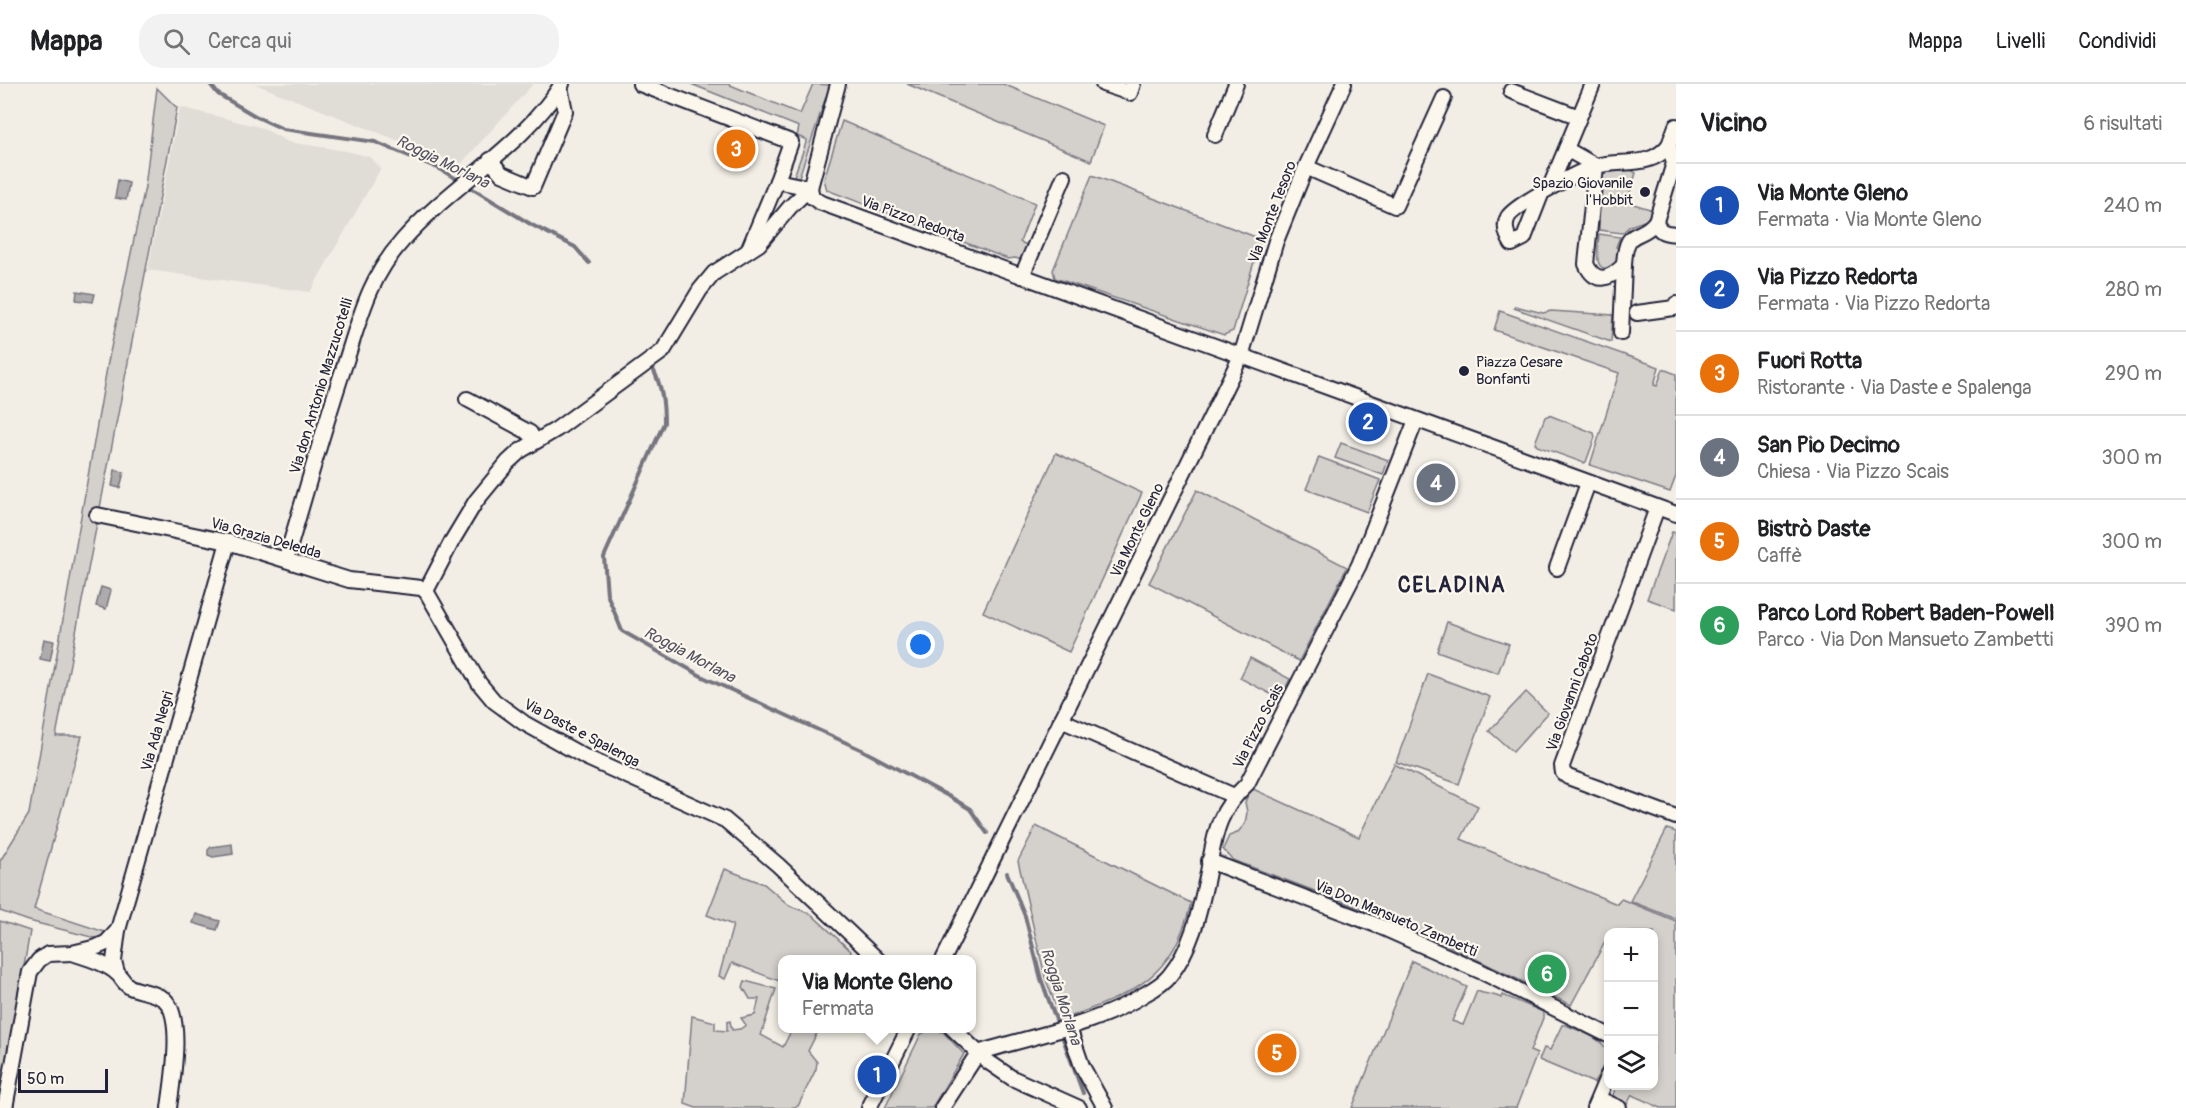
<!DOCTYPE html>
<html lang="it">
<head>
<meta charset="utf-8">
<style>
  body { margin:0; font-family:Pangolin,sans-serif; background:#f2f2f2; color:#202124 }
  .controls { position:absolute; right:18px; bottom:18px; display:grid; overflow:hidden; border-radius:12px; box-shadow:0 3px 9px #0003 }
  .controls button { width:54px; height:54px; display:grid; place-items:center; padding:0; border:0; border-bottom:2px solid #e0e0e0; background:#fff; color:#202124; font:30px sans-serif }
  .scale { position:absolute; left:18px; bottom:15px; width:90px; box-sizing:border-box; padding-left:6px; border:3px solid #22223b; border-top:0; font-size:16px; line-height:21px; white-space:nowrap; color:#22223b; -webkit-text-stroke:4px #fbf7ec; paint-order:stroke }
  .you { position:absolute; left:921px; top:561px; width:21px; height:21px; margin:-15px; border:4px solid #fff; border-radius:50%; background:#1a73e8; box-shadow:0 0 0 9px #1a73e833 }
  .badge { display:grid; place-items:center; width:39px; height:39px; border-radius:50%; background:#22223b; color:#fff; font-size:20px; font-weight:700 }
  .pin { position:absolute; translate:-50% -50%; border:3px solid #fff; box-shadow:0 2px 6px #0006 }
  .popup { position:absolute; left:778px; top:871px; width:198px; height:78px; box-sizing:border-box; display:grid; place-content:center; border-radius:12px; background:#fff; filter:drop-shadow(0 2px 4px #0005); font-size:20px; white-space:nowrap; color:#757577 }
  .popup b { font-size:22px; color:#202124 }
  .popup::after { content:''; position:absolute; left:50%; top:100%; margin-left:-12px; border:12px solid transparent; border-top-color:#fff }
  .list { margin:0; padding:0; list-style:none }
  h2 { display:flex; justify-content:space-between; align-items:center; height:78px; margin:0; padding:0 24px; font-size:26px }
  h2 small { font-size:20px; font-weight:400; color:#757577 }
  .list li { display:grid; grid-template-columns:39px 1fr auto; gap:18px; align-items:center; box-sizing:border-box; height:84px; padding:0 24px; border-top:2px solid #e0e0e0 }
  .list b { display:block; font-size:22px; white-space:nowrap }
  .list p { margin:0; font-size:20px; white-space:nowrap; color:#757577 }
  .list em { font-size:20px; font-style:normal; color:#757577 }
  .icon { flex:none; width:33px; height:33px; fill:none; stroke:currentColor; stroke-width:2; stroke-linecap:round; stroke-linejoin:round }
  .map { position:relative; flex:none; width:1676px; height:1024px; overflow:hidden }
  header { display:flex; align-items:center; gap:36px; box-sizing:border-box; height:84px; padding:0 30px; background:#fff; border-bottom:2px solid #e0e0e0 }
  header strong { font-size:28px }
  nav { display:flex; gap:33px; margin-inline-start:auto; font-size:21px }
  .search { width:420px; height:54px; background:#f2f2f2; display:flex; align-items:center; gap:15px; box-sizing:border-box; padding:0 21px; border-radius:24px; color:#757577; font-size:22px }
  main { display:flex }
  aside { flex:1; background:#fff }
  .map>svg:first-child { display:block }
</style>
</head>
<body>
<header>
<strong>Mappa</strong>
<div class="search"><svg class="icon" aria-label="search" viewBox="0 0 24 24"><circle cx="10" cy="10" r="6"/><path d="M15 15l6 6"/></svg>Cerca qui</div>
<nav><a>Mappa</a><a>Livelli</a><a>Condividi</a></nav>
</header>
<main>
<div class="map">
<svg width="1676" height="1024" viewBox="0 0 1676 1024">
  <rect width="100%" height="100%" fill="#f2eee5"/>
  <filter id="ink" filterUnits="userSpaceOnUse"><feTurbulence type="fractalNoise" baseFrequency=".0167" numOctaves="2"/><feDisplacementMap in="SourceGraphic" scale="12" xChannelSelector="R" yChannelSelector="G"/><feConvolveMatrix kernelMatrix="1 2 1 2 8 2 1 2 1" color-interpolation-filters="sRGB"/></filter>
  <g filter="url(#ink)">
    <g fill="#e0dcd6">
      <polygon points="255,0 533,0 460,81"/>
      <polygon points="180,23 263,44 288,58 346,67 370,73 381,84 310,208 148,186"/>
    </g>
    <g fill="#d4d1cc" stroke="#7b7a84" stroke-width="1.5">
      <polygon points="691,0 728,0 800,30 813,0 830,1 798,96 793,95 807,56 797,52 799,43"/>
      <polygon points="907,0 1003,0 1104,42 1091,77"/>
      <polygon points="157,4 177,24 56,652 82,652 34,825 105,848 101,852 95,854 29,837 0,827 0,777 29,730 108,278 145,103"/>
      <polygon points="842,37 1035,119 1020,158 1029,162 1023,176 1015,174 1008,175 827,106 824,95"/>
      <path d="M1631 86 1636 89 1627 118 1653 126 1650 135 1630 142 1622 149 1599 146C1600 128 1598 113 1599 94L1608 88Z"/>
      <polygon points="1092,91 1261,155 1233,247 1224,251 1055,194 1053,186"/>
      <path d="M1599 150 1620 153 1616 163 1619 165 1618 181C1591 194 1598 166 1599 150Z"/>
      <polygon points="1515,222 1543,229 1551,227 1613,231 1611,258 1514,224"/>
      <polygon points="1500,227 1659,283 1654,301 1657,302 1663,285 1676,290 1676,392 1670,408 1590,381 1619,289 1494,246"/>
      <polygon points="1549,331 1594,349 1595,353 1586,378 1584,379 1537,362 1535,359 1545,333"/>
      <polygon points="1341,359 1388,376 1383,391 1335,374"/>
      <polygon points="1056,369 1142,409 1069,568 983,528"/>
      <polygon points="1319,373 1380,396 1367,428 1306,405"/>
      <polygon points="1197,406 1347,483 1299,577 1149,499"/>
      <polygon points="1672,448 1676,449 1676,525 1647,515"/>
      <polygon points="1447,538 1509,560 1498,589 1437,567"/>
      <polygon points="1250,574 1290,595 1280,615 1240,594"/>
      <polygon points="1428,590 1490,613 1459,700 1396,678"/>
      <polygon points="1526,608 1548,629 1513,668 1489,647"/>
      <polygon points="1394,680 1478,722 1461,755 1617,820 1621,815 1676,837 1676,1024 1661,1024 1632,1011 1627,1020 1616,1015 1613,1011 1616,1002 1654,1002 1654,848 1608,848 1608,859 1605,858 1571,921 1407,842 1233,776 1223,765 1229,752 1237,749 1245,740 1247,728 1245,718 1251,704 1359,753"/>
      <path d="M1036 742 1191 819C1172 898 1130 910 1061 936L1045 893 1018 777Z"/>
      <polygon points="1667,745 1676,748 1676,816 1674,820 1676,821 1676,835 1630,817"/>
      <polygon points="725,785 764,800 790,822 811,830 851,867 849,875 782,876 782,898 732,879 725,895 719,892 733,841 707,831"/>
      <polygon points="0,837 30,847 0,1024"/>
      <path d="M1412 877 1467 903 1452 937 1463 941 1477 907C1486 911 1491 909 1502 914L1503 911 1543 928V934L1530 967 1537 970 1516 1024H1352Z"/>
      <polygon points="745,897 776,905 761,951 783,963 792,945 819,945 808,967 817,978 816,985 798,1022 790,1024 696,1024 685,1020 692,932 715,938 715,946 727,947 727,938 730,937 732,946 740,945 746,941 741,934 755,931 759,915 750,915 743,903"/>
      <path d="M1562 941H1566C1578 947 1611 956 1607 973 1604 982 1598 991 1594 999L1539 976 1544 964 1550 966Z"/>
      <polygon points="931,945 943,948 964,970 932,1024 885,1024 921,950"/>
    </g>
    <g fill="#aeabad" stroke="#76747f" stroke-width="1.5">
      <polygon points="118,96 129,99 126,116 115,114"/>
      <polygon points="77,207 95,210 93,218 76,216"/>
      <polygon points="115,386 124,388 120,404 112,402"/>
      <polygon points="101,503 111,506 106,525 96,522"/>
      <polygon points="44,555 54,557 50,577 40,575"/>
      <polygon points="232,760 233,770 213,773 208,771 208,766 211,763"/>
      <polygon points="196,830 220,837 217,846 193,839"/>
    </g>
    <g fill="none" stroke-linecap="round" stroke-linejoin="round">
      <g stroke="#76747f" stroke-width="4">
        <polyline points="210,0 218,10 257,33 283,45 375,58 440,85 532,141 575,163 589,179"/>
        <path d="M653 285C662 303 664 319 664 339L604 473 607 510 622 547 703 593 862 666 952 714 970 725 987 749"/>
        <polyline points="1007,789 1025,832 1041,895 1083,1009"/>
      </g>
      <g stroke="#22223b" stroke-width="18">
        <g id="minor">
          <polyline points="640,0 791,58 777,97 810,104"/>
          <polyline points="1103,0 1130,9 1133,0"/>
          <polyline points="1511,7 1579,33"/>
          <polyline points="1215,51 1236,0"/>
          <polyline points="1566,65 1596,82"/>
          <polyline points="490,76 502,90 533,103 565,27 560,3"/>
          <path d="M1596 82 1586 180C1596 202 1611 194 1624 181 1626 140 1639 159 1656 137L1674 79 1669 61 1676 42"/>
          <polyline points="1306,83 1395,122 1444,14"/>
          <polyline points="1550,103 1593,0"/>
          <polyline points="810,104 812,113 819,118 1676,430"/>
          <path d="M1542 108 1524 154 1512 160C1507 152 1503 142 1508 133 1515 121 1581 86 1596 82 1621 75 1651 85 1669 61"/>
          <path d="M1656 137C1659 149 1665 149 1676 150"/>
          <polyline points="748,167 777,97"/>
          <polyline points="1022,192 1064,93"/>
          <polyline points="1637,229 1674,224 1676,220"/>
          <polyline points="1621,249 1624,181"/>
          <polyline points="467,315 530,349 534,357"/>
          <polyline points="1657,424 1562,682 1563,689 1568,693 1676,733"/>
          <polyline points="97,431 228,458 349,496 421,504 426,507"/>
          <path d="M286 475C305 411 323 346 344 283 360 235 368 195 403 156 452 100 523 63 562 0"/>
          <polyline points="1557,484 1588,399"/>
          <polyline points="426,507 452,457 476,417 508,378 520,367 557,345 663,267 700,206 714,189 759,160 790,123 810,104 838,0"/>
          <polyline points="426,507 479,599 494,617 524,639 585,673 725,736 778,781 878,876"/>
          <polyline points="1061,636 1234,712"/>
          <polyline points="1209,777 1379,842 1480,887 1608,951"/>
          <path d="M72 869C87 874 106 879 118 890 122 894 124 900 130 903 141 908 155 908 165 916 184 934 172 1000 169 1024"/>
          <polyline points="943,876 1241,272 1276,157 1306,83 1344,0"/>
          <polyline points="117,889 114,877 118,846 228,458"/>
          <polyline points="952,944 987,977 1012,994 1079,1024"/>
          <polyline points="1069,944 1082,982 1105,1024"/>
          <polyline points="1599,1015 1619,1024"/>
          <polyline points="5,1024 30,888 39,876 48,870 72,869 97,863 106,859 118,846"/>
          <polyline points="869,1024 909,944"/>
          <path d="M942 1024 978 969C1035 951 1094 942 1145 910 1154 905 1164 899 1170 891 1191 865 1199 830 1206 798 1215 756 1213 732 1247 700L1359 481 1416 336"/>
          <polyline points="1594,1024 1608,991"/>
        </g>
      </g>
      <use href="#minor" stroke="#fbf7ec" stroke-width="14"/>
    </g>
  </g>
  <g fill="#22223b" stroke="#fbf7ec" stroke-width="2">
    <circle cx="1645" cy="108" r="6"/>
    <circle cx="1464" cy="287" r="6"/>
  </g>
  <g text-anchor="middle" stroke-width="4.5" stroke-linejoin="round" paint-order="stroke">
    <g font-size="15" fill="#22223b" stroke="#fbf7ec" text-anchor="end">
      <text x="1633" y="104">Spazio Giovanile<tspan x="1633" dy="17">l'Hobbit</tspan></text>
      <text x="1476" y="283" text-anchor="start">Piazza Cesare<tspan x="1476" dy="17">Bonfanti</tspan></text>
    </g>
    <g font-size="15" fill="#22223b" stroke="#fbf7ec">
      <text transform="translate(1272 128) rotate(-69)" y="5">Via Monte Tesoro</text>
      <text transform="translate(913 135) rotate(20)" y="5">Via Pizzo Redorta</text>
      <text transform="translate(321 302) rotate(-73)" y="5">Via don Antonio Mazzucotelli</text>
      <text transform="translate(1137 446) rotate(-64)" y="5">Via Monte Gleno</text>
      <text transform="translate(266 454) rotate(16)" y="5">Via Grazia Deledda</text>
      <text transform="translate(1572 608) rotate(-70)" y="5">Via Giovanni Caboto</text>
      <text transform="translate(1258 642) rotate(-63)" y="5">Via Pizzo Scais</text>
      <text transform="translate(157 647) rotate(-74)" y="5">Via Ada Negri</text>
      <text transform="translate(582 649) rotate(28)" y="5">Via Daste e Spalenga</text>
      <text transform="translate(1396 834) rotate(23)" y="5">Via Don Mansueto Zambetti</text>
    </g>
    <g font-size="16" font-style="italic" fill="#535263" stroke="#fbf7ec">
      <text transform="translate(443 77) rotate(26)" y="6">Roggia Morlana</text>
      <text transform="translate(690 570) rotate(28)" y="6">Roggia Morlana</text>
      <text transform="translate(1062 912) rotate(72)" y="6">Roggia Morlana</text>
    </g>
    <g font-size="21" font-weight="bold" letter-spacing="1.5" fill="#22223b" stroke="#fbf7ec">
      <text x="1452" y="508">CELADINA</text>
    </g>
  </g>
</svg>
<div class="controls">
<button>+</button>
<button>−</button>
<button><svg class="icon" aria-label="layers" viewBox="0 0 24 24"><path d="M12 4l9 5-9 5-9-5zM3 14l9 5 9-5"/></svg></button>
</div>
<div class="scale">50 m</div>
<div class="you"></div>
<div class="pin badge" style="left:877px;top:991px;background:#1a4fb4">1</div>
<div class="popup"><b>Via Monte Gleno</b>Fermata</div>
<div class="pin badge" style="left:1368px;top:338px;background:#1a4fb4">2</div>
<div class="pin badge" style="left:736px;top:65px;background:#e8710a">3</div>
<div class="pin badge" style="left:1436px;top:399px;background:#6b7280">4</div>
<div class="pin badge" style="left:1277px;top:969px;background:#e8710a">5</div>
<div class="pin badge" style="left:1547px;top:890px;background:#2e9e5b">6</div>
</div>
<aside>
<h2>Vicino<small>6 risultati</small></h2>
<ul class="list">
<li><span class="badge" style="background:#1a4fb4">1</span><div><b>Via Monte Gleno</b><p>Fermata · Via Monte Gleno</p></div><em>240 m</em></li>
<li><span class="badge" style="background:#1a4fb4">2</span><div><b>Via Pizzo Redorta</b><p>Fermata · Via Pizzo Redorta</p></div><em>280 m</em></li>
<li><span class="badge" style="background:#e8710a">3</span><div><b>Fuori Rotta</b><p>Ristorante · Via Daste e Spalenga</p></div><em>290 m</em></li>
<li><span class="badge" style="background:#6b7280">4</span><div><b>San Pio Decimo</b><p>Chiesa · Via Pizzo Scais</p></div><em>300 m</em></li>
<li><span class="badge" style="background:#e8710a">5</span><div><b>Bistrò Daste</b><p>Caffè</p></div><em>300 m</em></li>
<li><span class="badge" style="background:#2e9e5b">6</span><div><b>Parco Lord Robert Baden-Powell</b><p>Parco · Via Don Mansueto Zambetti</p></div><em>390 m</em></li>
</ul>
</aside>
</main>
</body>
</html>
